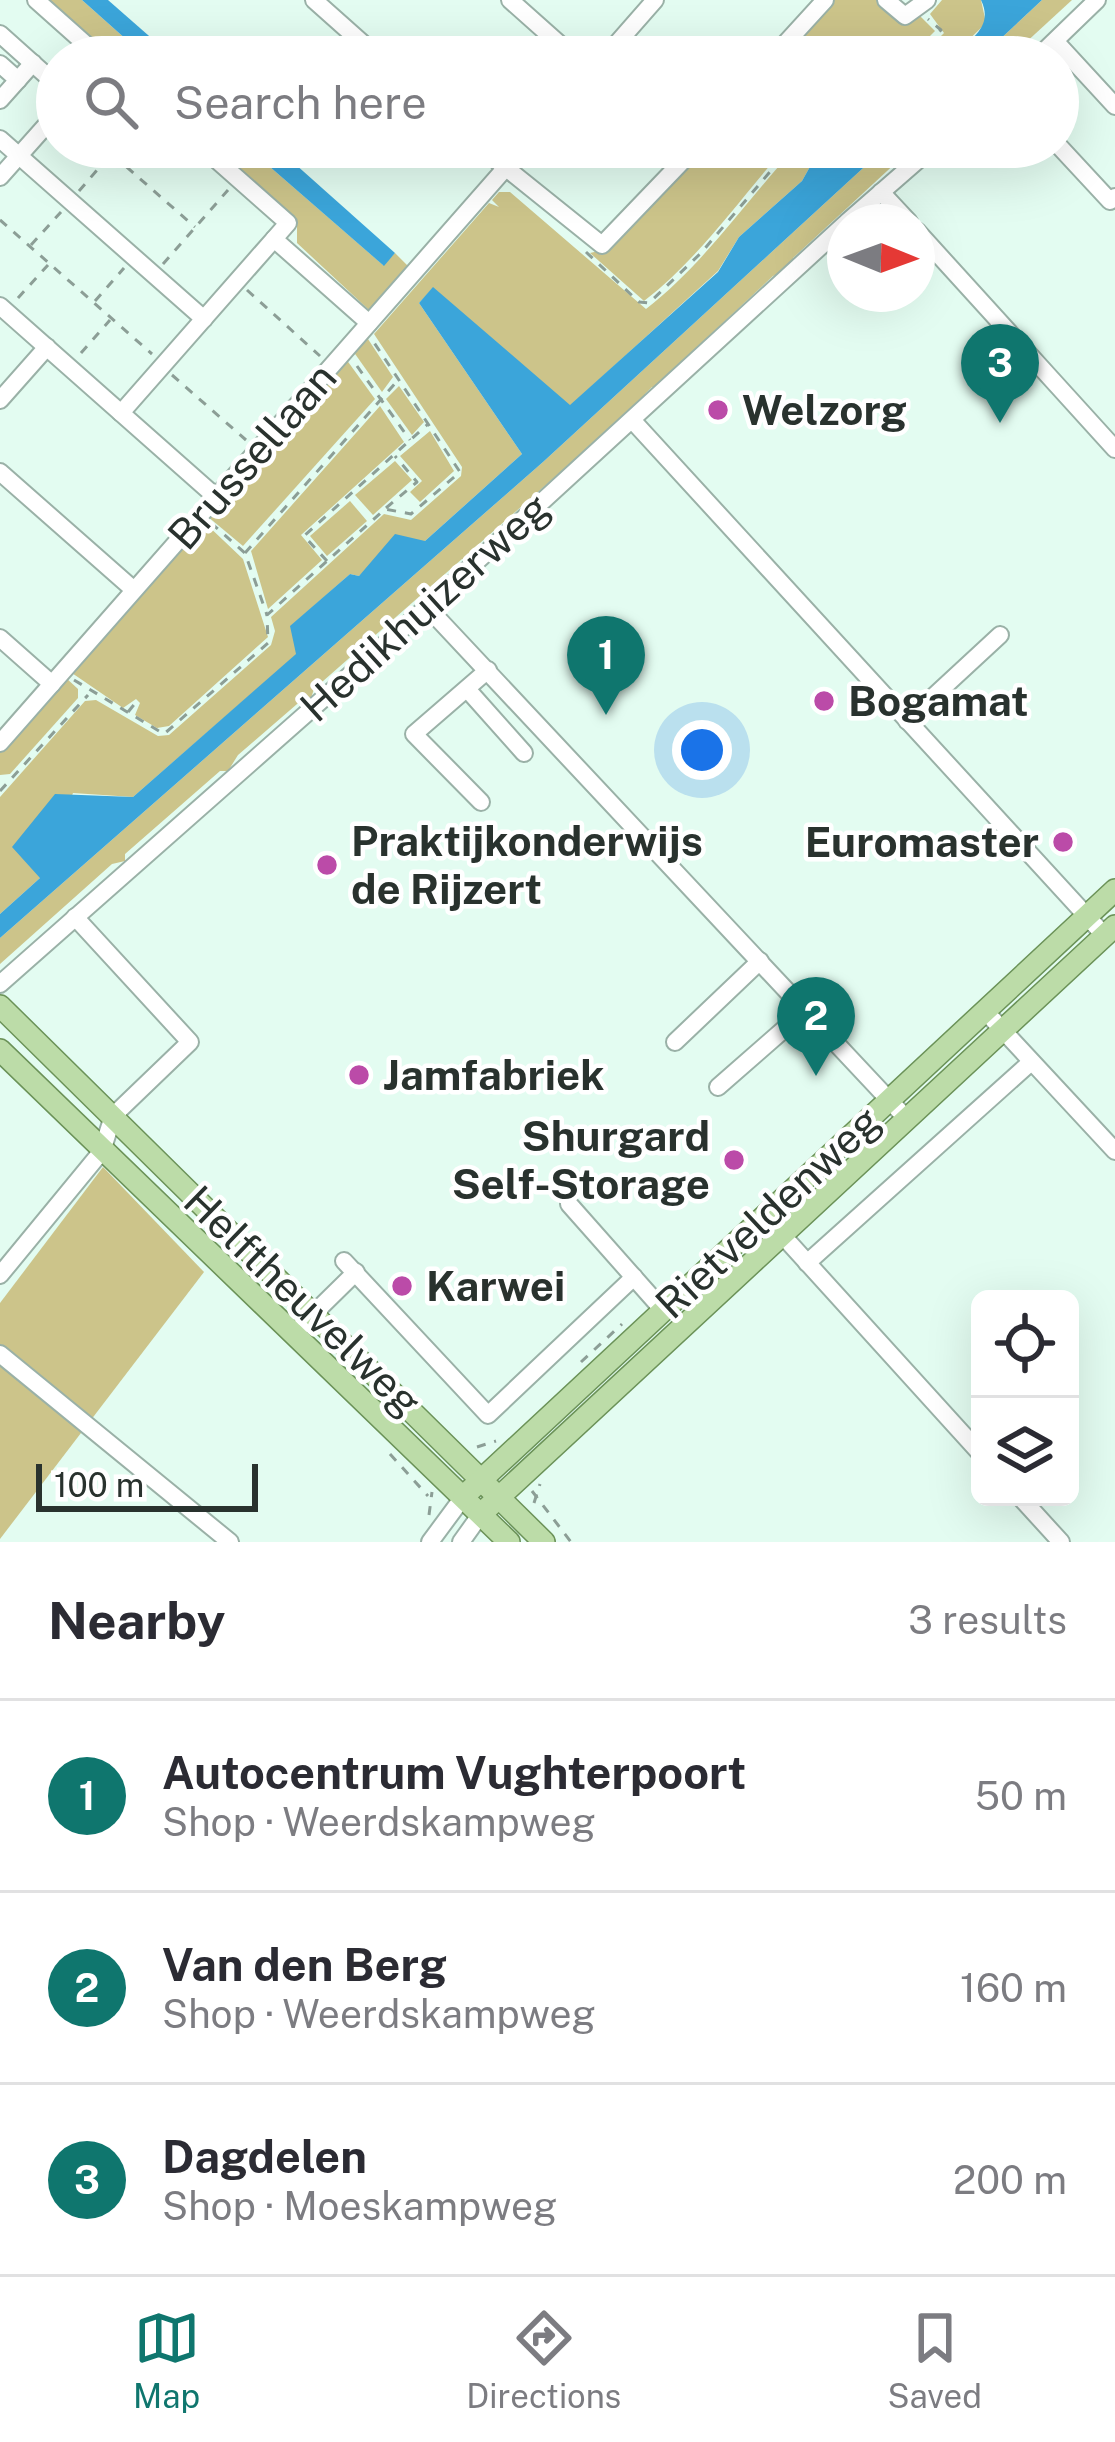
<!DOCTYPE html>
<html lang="en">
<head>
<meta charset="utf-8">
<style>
  body { margin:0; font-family:"Public Sans",sans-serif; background:#f7f7f7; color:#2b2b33 }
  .controls { position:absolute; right:36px; bottom:36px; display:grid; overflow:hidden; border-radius:18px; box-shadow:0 12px 48px #0002 }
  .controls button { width:108px; height:108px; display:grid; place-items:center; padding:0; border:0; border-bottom:3px solid #e1e1e2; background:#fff; color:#2b2b33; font:60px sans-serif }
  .compass { position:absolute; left:827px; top:204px; width:108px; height:108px; border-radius:50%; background:#fff; box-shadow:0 12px 48px #0002; rotate:91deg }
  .scale { position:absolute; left:36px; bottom:30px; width:222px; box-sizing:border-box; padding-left:12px; border:6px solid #29322e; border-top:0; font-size:33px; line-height:42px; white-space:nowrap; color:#29322e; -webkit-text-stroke:9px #fff; paint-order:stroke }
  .you { position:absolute; left:702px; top:750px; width:42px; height:42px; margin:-30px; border:9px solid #fff; border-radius:50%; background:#1a73e8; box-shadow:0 0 0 18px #1a73e833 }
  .badge { display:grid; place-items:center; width:78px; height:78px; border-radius:50%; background:#0f766e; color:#fff; font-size:39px; font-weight:700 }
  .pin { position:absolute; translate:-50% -99px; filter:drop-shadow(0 3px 6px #0008) }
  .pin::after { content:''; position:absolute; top:63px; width:42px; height:36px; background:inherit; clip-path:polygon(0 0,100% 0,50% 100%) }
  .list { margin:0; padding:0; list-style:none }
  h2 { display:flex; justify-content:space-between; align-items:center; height:156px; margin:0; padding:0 48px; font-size:51px }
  h2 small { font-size:39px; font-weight:400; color:#7c7c81 }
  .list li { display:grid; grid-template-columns:78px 1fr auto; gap:36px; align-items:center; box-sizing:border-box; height:192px; padding:0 48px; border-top:3px solid #e1e1e2 }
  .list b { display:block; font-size:45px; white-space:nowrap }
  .list p { margin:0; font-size:39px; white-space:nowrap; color:#7c7c81 }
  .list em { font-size:39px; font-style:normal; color:#7c7c81 }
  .icon { flex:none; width:66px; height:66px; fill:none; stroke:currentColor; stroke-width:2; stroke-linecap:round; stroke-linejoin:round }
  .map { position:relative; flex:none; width:1115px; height:1542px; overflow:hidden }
  .search { position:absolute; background:#fff; box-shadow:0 12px 48px #0002; left:36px; right:36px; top:36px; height:132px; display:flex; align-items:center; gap:30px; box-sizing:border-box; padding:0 42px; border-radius:66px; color:#7c7c81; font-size:45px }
  .sheet { height:732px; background:#fff }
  nav { display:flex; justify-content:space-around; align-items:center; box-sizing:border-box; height:168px; border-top:3px solid #e1e1e2; background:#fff; font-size:33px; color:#7c7c81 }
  nav a { display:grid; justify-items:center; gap:6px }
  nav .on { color:#0f766e }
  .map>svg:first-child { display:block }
</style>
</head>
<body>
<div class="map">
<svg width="1115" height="1542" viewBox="0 0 1115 1542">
  <rect width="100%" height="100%" fill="#e3fcf1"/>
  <g fill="#ccc48a">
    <polygon points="49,0 82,0 146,57 113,57"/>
    <polygon points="831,0 877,0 900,20 919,15 935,31 909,57 784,57"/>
    <polygon points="942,0 981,0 986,23 951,57 920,57 944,33 930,14"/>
    <polygon points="1042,0 1072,0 1010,57 981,57"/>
    <polygon points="214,147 247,147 383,265 395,253 408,266 369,310 297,243 297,220"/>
    <path d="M701 147H786C740 198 699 259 644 301L590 253 611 248Z"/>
    <path d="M796 147H821L802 181 739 237 718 271 570 406 433 288 419 303 522 454 425 541 375 562 359 576 350 574 291 626 297 654 133 797 73 793 40 878 0 914V797L85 701 96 700 158 736 169 735 271 645 275 631 271 617 384 514 411 520 461 476 462 467 374 334 489 203 499 207 492 200 499 192H510L646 309C704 264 746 201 796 147Z"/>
    <polygon points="886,147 913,147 793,258 792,270 773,276 662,380 666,387 652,387 645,394 653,395 591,445 585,462 573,461 471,551 479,553 474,560 462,559 314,689 311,698 304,698 238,755 228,771 220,771 125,854 125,861 112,864 0,964 0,938 543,462"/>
    <polygon points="366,336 393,377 382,392 353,351"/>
    <polygon points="346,359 375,399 243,546 207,516"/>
    <polygon points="399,386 424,422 412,435 386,399"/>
    <polygon points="380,406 404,442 301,535 322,560 268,609 251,551"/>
    <polygon points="430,431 454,471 420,502 410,492 422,481 400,456"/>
    <polygon points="395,461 412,480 373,515 355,495"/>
    <polygon points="350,501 367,521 327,556 310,536"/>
    <polygon points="203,521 243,559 268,637 169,726 157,728 135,715 140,703 136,699 123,708 69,671"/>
    <polygon points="65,677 78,689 78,698 10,774 0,775 0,750"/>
    <polygon points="103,1167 204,1272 0,1539 0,1303"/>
  </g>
  <g fill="#3ba5da">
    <polygon points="82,0 108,0 173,57 146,57"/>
    <path d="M981 0H1042L981 57H951C971 39 994 27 981 0Z"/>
    <polygon points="247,147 276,147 395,253 384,266"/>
    <polygon points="821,147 886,147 543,462 0,938 0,914 40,878 12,847 55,794 133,797 296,654 290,626 350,574 359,576 395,534 425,541 522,454 419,303 433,287 570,405 718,272 739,237 802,181"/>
  </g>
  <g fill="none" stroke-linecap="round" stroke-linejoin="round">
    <g stroke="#9ab1a7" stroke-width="20">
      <g id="minor">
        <polyline points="36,0 100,57"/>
        <polyline points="314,0 378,57"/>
        <polyline points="510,0 574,57"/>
        <polyline points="886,0 905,16 927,0"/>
        <polyline points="0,34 57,85"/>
        <polyline points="1056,42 1115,106"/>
        <polyline points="605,57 655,0"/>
        <polyline points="773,57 825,0"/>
        <polyline points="1038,57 1097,0"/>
        <polyline points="0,64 18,80"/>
        <polyline points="0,100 33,63"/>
        <polyline points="0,139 204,319"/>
        <polyline points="1058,145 1110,201 1115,197"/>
        <polyline points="202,147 288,223 274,239 369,323"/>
        <polyline points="480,147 602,245 696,147"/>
        <polyline points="0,177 57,113"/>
        <polyline points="881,192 909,222"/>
        <polyline points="847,222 933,147"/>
        <polyline points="917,231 1115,449"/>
        <polyline points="0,306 216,497"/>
        <polyline points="0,400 47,347"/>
        <polyline points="121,413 274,239"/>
        <polyline points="633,421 1105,936"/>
        <polyline points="0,472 134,590"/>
        <polyline points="427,607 906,1118"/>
        <polyline points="0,638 52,684"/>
        <polyline points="467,689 524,753"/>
        <polyline points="907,721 1000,635"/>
        <polyline points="0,743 524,147"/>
        <polyline points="481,802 414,734 488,670"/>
        <polyline points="0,984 427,607 845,224"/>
        <polyline points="985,1011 1115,1151"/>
        <polyline points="675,1042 760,961"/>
        <polyline points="718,1087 806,1010"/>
        <polyline points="569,1204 662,1309"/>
        <polyline points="764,1215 980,1453"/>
        <polyline points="344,1261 488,1415 634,1277"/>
        <polyline points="807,1263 1031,1062"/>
        <polyline points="0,1275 102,1151 113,1116 190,1042 75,917"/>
        <polyline points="296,1331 356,1272"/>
        <polyline points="0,1354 230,1542"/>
        <polyline points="1020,1497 1061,1542"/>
        <polyline points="430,1542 464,1496"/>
        <polyline points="461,1542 481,1514"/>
      </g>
    </g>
    <g stroke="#6b9258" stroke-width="24">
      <g id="major">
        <polyline points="0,1006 544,1542"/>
        <polyline points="0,1050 509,1542"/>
        <polyline points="464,1496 1115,890"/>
        <polyline points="481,1514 1115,926"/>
      </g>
    </g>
    <g stroke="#8c9e96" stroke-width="3" stroke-dasharray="9 9" stroke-linecap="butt">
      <polyline points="390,45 403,57"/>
      <polyline points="914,57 941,30 928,19"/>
      <polyline points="113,155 195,227"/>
      <polyline points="79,191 117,147"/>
      <polyline points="0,220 152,354"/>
      <polyline points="31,245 61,212"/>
      <polyline points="586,252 639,302 649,303 701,253 791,147"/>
      <polyline points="163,264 228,190"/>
      <polyline points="247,290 320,356"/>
      <polyline points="18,298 48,265"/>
      <polyline points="95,301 124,268"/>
      <polyline points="81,353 110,320"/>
      <polyline points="357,366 410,440"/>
      <polyline points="172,375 246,440"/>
      <polyline points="386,508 417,482 395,456"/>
      <polyline points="211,523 245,553 267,615"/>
      <polyline points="245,553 399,379"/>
      <polyline points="327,561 304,536 428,424"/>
      <polyline points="74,680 164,734 268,643 267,615 385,509 411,514 460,472 373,341"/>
      <polyline points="128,712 137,701"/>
      <polyline points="0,791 88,695"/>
      <polyline points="581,1362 622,1324"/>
      <polyline points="477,1447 496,1441"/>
      <polyline points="390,1454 428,1496"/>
      <polyline points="532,1491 571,1542"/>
      <polyline points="534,1503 540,1484"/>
      <polyline points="429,1515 432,1492"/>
    </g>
    <use href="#minor" stroke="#fff" stroke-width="16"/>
    <use href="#major" stroke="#bcdca8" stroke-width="21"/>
  </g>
  <g fill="#bb4ba8" stroke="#fff" stroke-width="4.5">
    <circle cx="718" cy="410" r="12"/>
    <circle cx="824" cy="701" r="12"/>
    <circle cx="1063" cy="842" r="12"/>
    <circle cx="327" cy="865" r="12"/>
    <circle cx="359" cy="1075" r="12"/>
    <circle cx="734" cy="1160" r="12"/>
    <circle cx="402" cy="1286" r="12"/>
  </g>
  <g text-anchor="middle" stroke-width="9" stroke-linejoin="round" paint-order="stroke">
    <g font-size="42" font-weight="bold" fill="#29322e" stroke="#fff" text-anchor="start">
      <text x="742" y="425">Welzorg</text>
      <text x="848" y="716">Bogamat</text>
      <text x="351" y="856">Praktijkonderwijs<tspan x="351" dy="48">de Rijzert</tspan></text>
      <text x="1039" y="857" text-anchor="end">Euromaster</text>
      <text x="383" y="1090">Jamfabriek</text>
      <text x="710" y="1151" text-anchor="end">Shurgard<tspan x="710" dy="48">Self-Storage</tspan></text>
      <text x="426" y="1301">Karwei</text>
    </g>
    <g font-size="42" fill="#29322e" stroke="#fff">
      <text transform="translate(252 456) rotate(-49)" y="15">Brussellaan</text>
      <text transform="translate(425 607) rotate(-42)" y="15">Hedikhuizerweg</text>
      <text transform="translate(768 1212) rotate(-43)" y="15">Rietveldenweg</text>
      <text transform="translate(303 1301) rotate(44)" y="15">Helftheuvelweg</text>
    </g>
  </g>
</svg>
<div class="controls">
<button><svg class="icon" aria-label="locate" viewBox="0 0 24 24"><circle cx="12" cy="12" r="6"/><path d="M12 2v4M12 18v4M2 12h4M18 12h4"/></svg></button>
<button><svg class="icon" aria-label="layers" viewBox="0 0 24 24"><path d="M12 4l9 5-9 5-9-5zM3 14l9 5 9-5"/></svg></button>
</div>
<svg class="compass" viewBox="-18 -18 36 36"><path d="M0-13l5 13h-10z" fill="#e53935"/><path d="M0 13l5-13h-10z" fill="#7c7c81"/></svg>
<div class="scale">100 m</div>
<div class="you"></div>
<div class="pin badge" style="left:606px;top:715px">1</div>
<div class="pin badge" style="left:816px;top:1076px">2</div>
<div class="pin badge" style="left:1000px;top:423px">3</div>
<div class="search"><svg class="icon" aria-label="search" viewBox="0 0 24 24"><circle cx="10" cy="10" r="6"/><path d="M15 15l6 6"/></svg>Search here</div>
</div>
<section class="sheet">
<h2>Nearby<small>3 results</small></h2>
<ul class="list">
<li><span class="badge">1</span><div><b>Autocentrum Vughterpoort</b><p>Shop · Weerdskampweg</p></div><em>50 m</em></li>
<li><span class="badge">2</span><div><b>Van den Berg</b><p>Shop · Weerdskampweg</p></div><em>160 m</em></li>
<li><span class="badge">3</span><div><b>Dagdelen</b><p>Shop · Moeskampweg</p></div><em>200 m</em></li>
</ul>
</section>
<nav>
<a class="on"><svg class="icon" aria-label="map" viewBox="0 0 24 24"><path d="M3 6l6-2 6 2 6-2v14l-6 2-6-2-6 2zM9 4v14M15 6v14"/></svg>Map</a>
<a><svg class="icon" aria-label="directions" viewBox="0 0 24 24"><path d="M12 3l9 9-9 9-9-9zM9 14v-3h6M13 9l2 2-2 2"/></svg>Directions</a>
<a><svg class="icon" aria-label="saved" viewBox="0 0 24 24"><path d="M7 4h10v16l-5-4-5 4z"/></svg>Saved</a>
</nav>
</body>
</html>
